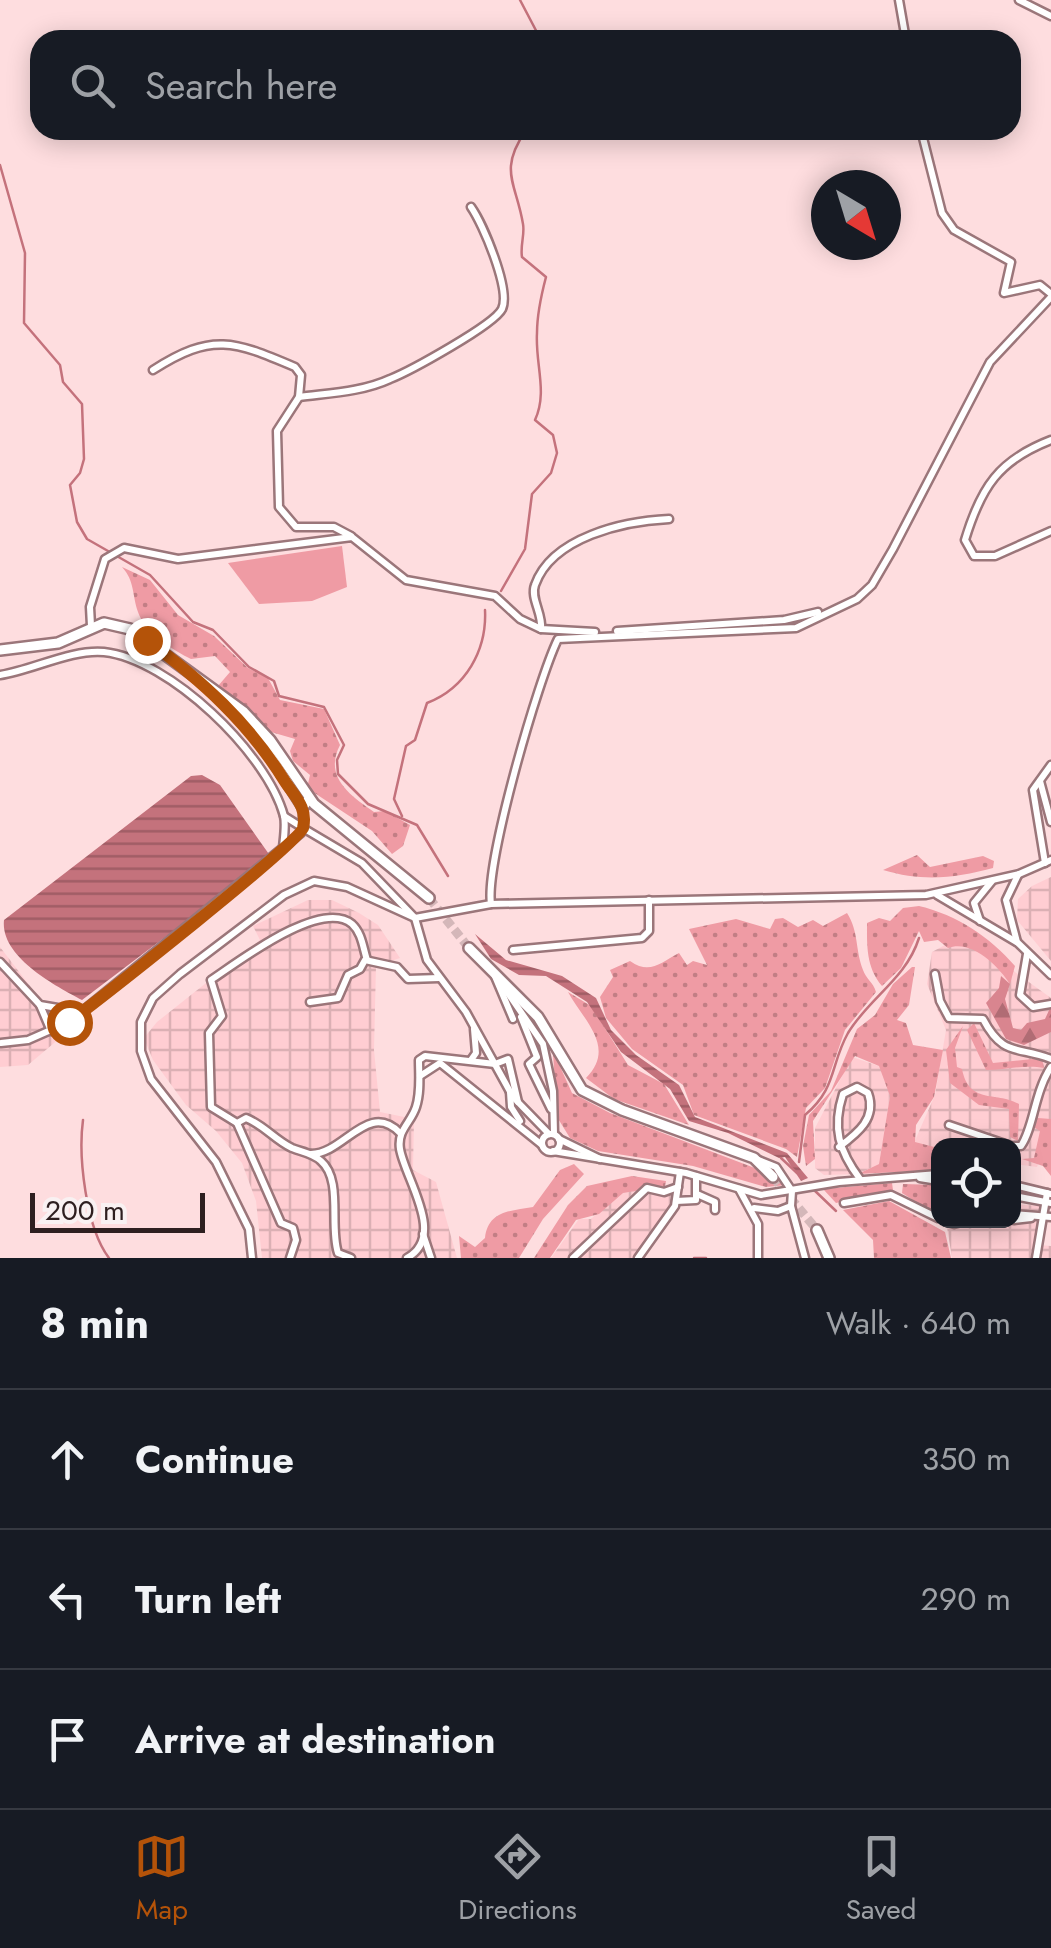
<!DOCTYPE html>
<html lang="en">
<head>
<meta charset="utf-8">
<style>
  body { margin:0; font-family:Jost,sans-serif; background:#20242c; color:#f1f3f6 }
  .controls { position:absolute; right:30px; bottom:30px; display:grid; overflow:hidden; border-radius:20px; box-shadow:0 5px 25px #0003 }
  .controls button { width:90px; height:90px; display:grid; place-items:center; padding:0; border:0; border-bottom:2px solid #363941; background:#171b24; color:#f1f3f6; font:50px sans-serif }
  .compass { position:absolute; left:811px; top:170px; width:90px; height:90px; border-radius:50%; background:#171b24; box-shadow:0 5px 25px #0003; rotate:142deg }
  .scale { position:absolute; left:30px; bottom:25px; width:175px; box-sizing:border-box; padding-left:10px; border:5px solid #2e1f20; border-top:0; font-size:28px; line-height:35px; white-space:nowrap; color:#2e1f20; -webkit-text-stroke:8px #f9f1f2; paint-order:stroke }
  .stop { position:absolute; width:30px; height:30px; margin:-22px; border:8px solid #b45309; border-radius:50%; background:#fff }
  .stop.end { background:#b45309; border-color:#fff; box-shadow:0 2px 10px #0008 }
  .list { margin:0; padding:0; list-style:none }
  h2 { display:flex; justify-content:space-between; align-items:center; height:130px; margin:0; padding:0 40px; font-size:42px }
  h2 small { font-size:32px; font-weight:400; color:#9ea1a6 }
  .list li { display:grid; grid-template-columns:65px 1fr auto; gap:30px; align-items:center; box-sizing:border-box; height:140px; padding:0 40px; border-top:2px solid #363941 }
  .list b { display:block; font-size:38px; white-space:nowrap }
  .list em { font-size:32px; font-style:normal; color:#9ea1a6 }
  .icon { flex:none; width:55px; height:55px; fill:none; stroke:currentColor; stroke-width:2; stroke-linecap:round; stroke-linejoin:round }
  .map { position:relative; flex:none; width:1051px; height:1258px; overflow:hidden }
  .search { position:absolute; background:#171b24; box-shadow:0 5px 25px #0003; left:30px; right:30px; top:30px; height:110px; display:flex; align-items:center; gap:25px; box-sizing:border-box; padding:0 35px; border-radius:30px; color:#9ea1a6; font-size:38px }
  .sheet { height:550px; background:#171b24 }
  nav { display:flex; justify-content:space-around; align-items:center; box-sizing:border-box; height:140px; border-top:2px solid #363941; background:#171b24; font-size:28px; color:#9ea1a6 }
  nav a { display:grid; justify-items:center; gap:5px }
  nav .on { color:#b45309 }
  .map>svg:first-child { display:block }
</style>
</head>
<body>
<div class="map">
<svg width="1051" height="1258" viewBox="0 0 1051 1258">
  <defs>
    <pattern id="industrial-grid" width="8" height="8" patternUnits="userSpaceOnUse" patternTransform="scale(2.5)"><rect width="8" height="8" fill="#ffcdd2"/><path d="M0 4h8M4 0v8" fill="none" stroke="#dbb0b4"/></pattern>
    <pattern id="grass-dots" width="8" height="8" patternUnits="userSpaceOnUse" patternTransform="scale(2.5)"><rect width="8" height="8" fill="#ef9ba4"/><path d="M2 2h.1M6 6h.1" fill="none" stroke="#c27e85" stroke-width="1.8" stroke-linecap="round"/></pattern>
    <pattern id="forest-firs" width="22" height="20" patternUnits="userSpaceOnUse" patternTransform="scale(2.5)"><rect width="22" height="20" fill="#d9858f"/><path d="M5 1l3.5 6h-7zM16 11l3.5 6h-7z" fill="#b06c74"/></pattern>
    <pattern id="water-rules" width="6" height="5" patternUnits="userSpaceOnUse" patternTransform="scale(2.5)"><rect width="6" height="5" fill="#c4727c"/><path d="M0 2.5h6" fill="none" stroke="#a05d65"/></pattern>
  </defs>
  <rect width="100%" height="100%" fill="#fedddf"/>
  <g fill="url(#industrial-grid)">
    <polygon points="1051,877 1051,961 1017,920 1018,899 1032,886"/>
    <polygon points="308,900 332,900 359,913 378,925 400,958 376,966 374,1050 380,1112 414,1119 413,1170 436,1182 457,1258 262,1258 256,1201 242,1163 216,1131 186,1105 153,1060 144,1038 157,1022 260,940 253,926"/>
    <polygon points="969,939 1051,998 1051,1132 1037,1167 1014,1164 1014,1146 938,1146 938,1150 913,1145 935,1095 946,1030 927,984 932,952 954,940"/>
    <polygon points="0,947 66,1033 28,1065 0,1067"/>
    <polygon points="852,1057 879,1066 886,1076 890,1096 879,1164 858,1174 824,1175 815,1168 815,1128"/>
    <polygon points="660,1181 674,1196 670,1211 652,1235 645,1258 551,1258 579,1219 591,1219 619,1193"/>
    <polygon points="1014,1204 1042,1206 1039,1245 1051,1246 1051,1258 952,1258 946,1221 1014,1220"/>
  </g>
  <g fill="url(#grass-dots)">
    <path d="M122 567 150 580 178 615 214 636 248 668 268 678 280 700 324 709 340 745C324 776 348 794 374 812L385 811 410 825 403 846 392 854 372 831 307 788 310 775 293 761 290 751 295 739 271 732 222 691 218 686 230 672 215 656 191 659C174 651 144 631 138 612 132 595 135 581 122 567Z"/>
    <path d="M917 855 930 867 983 856 994 861 993 868C956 878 923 882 883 870Z"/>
    <path d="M919 906C957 915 990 937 1015 966L1010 984C999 967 972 939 948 948L938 940 924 942 919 931 901 968 882 986C866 967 867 946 867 923L879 918 890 921 903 908Z"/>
    <path d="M847 913C859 932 855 949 863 970 866 979 873 982 876 992L845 1030 825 1088 806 1108 797 1157 786 1149 694 1115 683 1085 632 1049 606 1018 600 997 613 977 610 970 630 961C650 975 660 963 679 953L687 965 693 961 707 965 689 929 736 919 770 929 775 919 783 918 798 927 813 920 823 926Z"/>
    <polygon points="912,967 915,967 909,1005 897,1020 906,1023 913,1045 943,1050 934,1097 916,1125 915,1142 938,1148 938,1170 858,1174 879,1164 890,1096 879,1066 855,1056 813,1121 815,1159 806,1166 803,1146 809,1115 831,1091 857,1029 875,1015 893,984"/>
    <path d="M568 992 591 1006 628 1065 664 1084 689 1125 614 1099 586 1078C617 1047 583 1020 568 992Z"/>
    <polygon points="517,1002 549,1042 572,1093 610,1113 765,1172 770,1168 786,1185 766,1187 693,1166 598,1151 570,1138 557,1117 553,1053"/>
    <path d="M974 1023 993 1063 1042 1058 1044 1068C1025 1064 1008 1070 986 1070L967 1030Z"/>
    <path d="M963 1026 955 1048 957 1067 962 1069C969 1105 996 1091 1019 1104L1018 1141 1010 1137 1009 1109 979 1105 950 1083 946 1050Z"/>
    <polygon points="1041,1097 1038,1118 1051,1119 1051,1176 1043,1166 1022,1159 1034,1158 1040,1131 1032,1126"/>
    <path d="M574 1164 584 1174 543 1219 519 1258H461L459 1236 475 1247 485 1238C488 1210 512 1211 533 1207L560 1170Z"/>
    <polygon points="632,1176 666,1181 665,1186 623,1193 599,1214 576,1220 550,1258 534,1258 568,1205 587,1186"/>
    <polygon points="892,1183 893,1190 836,1203 823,1189"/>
    <polygon points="903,1184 938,1185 938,1216 902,1193"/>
    <polygon points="889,1201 945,1232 951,1258 874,1258 873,1240 843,1210"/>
  </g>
  <polygon fill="url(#forest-firs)" points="1001,976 1010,984 1005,999 1013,1028 1021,1030 1027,1023 1045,1019 1051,1006 1051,1032 1024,1045 1006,1039 986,1003 999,988"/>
  <polygon fill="#ef9ba4" points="342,546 347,587 312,601 259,604 228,563"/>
  <g fill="url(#water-rules)">
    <path d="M202 775 220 785 271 857 82 1000C56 986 0 957 4 920L191 776Z"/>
    <polygon points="475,934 506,960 562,976 596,998 611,1030 636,1055 679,1085 695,1117 787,1153 808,1178 801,1181 785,1157 779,1158 728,1133 689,1121 670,1089 621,1052 587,1002 546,976 519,975 491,959"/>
  </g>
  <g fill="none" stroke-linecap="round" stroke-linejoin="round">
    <g stroke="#c4727c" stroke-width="2.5">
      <polyline points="520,0 541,40"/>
      <polyline points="0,165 25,253 24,323 60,365 63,382 82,404 84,459 80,473 70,485 77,522 87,539 150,575 193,622 213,630 249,667 274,681 279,696 324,707 344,745 337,760 338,774 368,804 417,825 448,876"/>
      <path d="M501 591 525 549 532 494 551 473 557 453 553 435 535 420C548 392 535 364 537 333 537 314 541 296 546 277L522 257C520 245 525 235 523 224 516 182 498 171 526 130"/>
      <path d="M402 816 394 799 406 746 415 740 427 703C466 688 487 650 485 610"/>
      <path d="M83 1120C78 1157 86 1228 109 1258"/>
      <polyline points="781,1158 797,1173"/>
      <path d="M799 1162 805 1115C837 1088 830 1065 848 1033 869 998 906 979 919 938"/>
      <polyline points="813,1189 836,1211"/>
      <polyline points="694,1258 706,1258"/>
    </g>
    <g stroke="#d4b7b9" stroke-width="9" stroke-dasharray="9 4.5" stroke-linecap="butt">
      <polyline points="429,898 469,948"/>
      <polyline points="773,1177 817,1230"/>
    </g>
    <g stroke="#9b767a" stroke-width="11">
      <g id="street">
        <polyline points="899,0 906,40"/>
        <polyline points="1019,0 1051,16"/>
        <polyline points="921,130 942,213 954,230 1011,262 1004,293 1040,285 1051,294"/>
        <path d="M153 370C212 332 234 341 295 367L301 375 299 397 277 431 279 507 296 527H334L351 536"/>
        <path d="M299 397C329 393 362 392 390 379 410 371 494 325 502 309 511 290 483 224 471 207"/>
        <path d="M1051 440C999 460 981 487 965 540L974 556H995L1051 531"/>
        <polyline points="91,626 90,607 105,559 124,548 178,559 352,537 406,580 495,596 520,619 541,629 595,632"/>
        <path d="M541 629C543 614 530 598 535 585 552 537 624 521 669 519"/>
        <polyline points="617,631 784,620 818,612"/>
        <path d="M0 675C33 670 71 649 104 652 169 659 267 753 284 816 286 825 284 837 283 847"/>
        <polyline points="1040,781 1051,822"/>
        <polyline points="303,807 303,828 362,863 415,918 427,960 466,1012 513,1097 549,1134"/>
        <polyline points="1045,863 1033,790 1051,765"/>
        <polyline points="937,895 1018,943 1051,975"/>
        <path d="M491 904C485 863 538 680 558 639L796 628 857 599 872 585 893 549 990 362 1051 297"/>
        <polyline points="980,921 974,903 992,881"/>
        <polyline points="1017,942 1006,900 1018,875"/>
        <polyline points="513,950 642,938 649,931 649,900"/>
        <polyline points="1027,954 1020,995 1033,1007 1051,1004"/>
        <polyline points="0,962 40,1005 81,1012"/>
        <polyline points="494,974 513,1019"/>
        <path d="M935 974 940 1001 949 1018 983 1019C1003 1057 1017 1046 1051 1059"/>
        <polyline points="503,986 543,1044 553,1091 554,1134"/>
        <polyline points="310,1002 338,998 348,975 360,969 365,960 397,967 408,979 439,978"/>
        <polyline points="40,1005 51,1031"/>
        <polyline points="521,1017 537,1057 529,1064 551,1109"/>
        <polyline points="1,1043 28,1040 69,1022 301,833 303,828 284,816"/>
        <polyline points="471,1060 476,1053 474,1029"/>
        <polyline points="420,1076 440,1063 542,1145"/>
        <polyline points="510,1092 511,1107 520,1121"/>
        <polyline points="237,1123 281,1223 293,1228 296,1240 290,1258"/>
        <polyline points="949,1125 1011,1146"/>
        <circle cx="551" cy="1143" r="9"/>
        <polyline points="559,1139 600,1159"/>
        <path d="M1014 1146H1021C1034 1127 1034 1093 1051 1067"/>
        <path d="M839 1147C858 1133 877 1118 868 1093L857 1087 843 1094C832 1128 839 1151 860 1179"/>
        <polyline points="553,1151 686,1173 761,1195 839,1182 938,1174"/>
        <path d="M311 1154C344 1154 368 1100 400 1133"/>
        <polyline points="756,1159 776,1167 792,1191 791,1206 805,1258"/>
        <polyline points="920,1178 938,1181"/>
        <polyline points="1014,1185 1051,1194"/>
        <polyline points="739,1189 758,1224 758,1258"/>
        <polyline points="697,1194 715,1202 715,1210"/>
        <polyline points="1014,1196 1051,1203"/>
        <polyline points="676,1201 696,1200 696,1176"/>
        <polyline points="844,1203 891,1195 938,1218"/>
        <polyline points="754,1208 778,1211 791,1206"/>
        <polyline points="1014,1214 1051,1217"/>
        <polyline points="944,1220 954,1224 969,1220"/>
        <polyline points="1014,1220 1031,1218"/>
        <polyline points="423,1234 431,1258"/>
        <polyline points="252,1258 249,1229 216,1162 151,1079 141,1051 141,1022 153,998 180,974 284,895 314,881 347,887 415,918 491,904 926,895 1019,874 1051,860"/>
        <path d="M351 1258 338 1253C329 1226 343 1180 321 1161 313 1153 302 1152 292 1148 275 1140 264 1125 246 1118L237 1123 211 1107 209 1033 222 1016 211 980C238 962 321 898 352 924 362 933 363 948 367 960"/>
        <path d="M407 1258C447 1236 405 1179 400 1149 397 1130 411 1123 416 1107 421 1092 419 1075 419 1060L425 1056 495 1064 508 1059 518 1102"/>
        <polyline points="573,1258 647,1188 664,1192 678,1187"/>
        <polyline points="638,1258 675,1206 680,1172"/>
        <polyline points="1036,1258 1047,1193"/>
      </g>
    </g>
    <g stroke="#9b767a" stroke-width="14">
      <g id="secondary">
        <polyline points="0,650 58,643 104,623 130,629 244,712 270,740 314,804 429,898"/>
        <polyline points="228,707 259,738 303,807 309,799"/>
        <polyline points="469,948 538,1017 582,1090 622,1110 754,1158 773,1177"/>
        <polyline points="817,1230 829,1258"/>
      </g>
    </g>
    <use href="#street" stroke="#fff" stroke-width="6"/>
    <use href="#secondary" stroke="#fff" stroke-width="9"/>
  </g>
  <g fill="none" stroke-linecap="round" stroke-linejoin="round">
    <path stroke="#b45309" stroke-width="12" d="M69 1022C97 1001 299 843 303 828 308 807 294 796 284 780 248 722 202 681 147 640"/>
  </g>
</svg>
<div class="controls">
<button><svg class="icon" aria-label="locate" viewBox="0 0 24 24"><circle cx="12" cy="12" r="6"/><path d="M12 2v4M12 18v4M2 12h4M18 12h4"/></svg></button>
</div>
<svg class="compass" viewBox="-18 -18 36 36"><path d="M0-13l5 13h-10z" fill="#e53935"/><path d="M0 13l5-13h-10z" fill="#9ea1a6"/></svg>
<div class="scale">200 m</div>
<div class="stop" style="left:69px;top:1022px"></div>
<div class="stop end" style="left:147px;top:640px"></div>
<div class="search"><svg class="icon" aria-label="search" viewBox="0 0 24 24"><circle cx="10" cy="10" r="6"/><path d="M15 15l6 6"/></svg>Search here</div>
</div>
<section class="sheet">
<h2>8 min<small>Walk · 640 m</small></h2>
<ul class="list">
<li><svg class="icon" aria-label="ahead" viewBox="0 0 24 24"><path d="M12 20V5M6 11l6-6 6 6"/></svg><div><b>Continue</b></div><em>350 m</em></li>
<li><svg class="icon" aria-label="left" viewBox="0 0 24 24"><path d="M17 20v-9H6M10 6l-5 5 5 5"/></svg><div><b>Turn left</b></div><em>290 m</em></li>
<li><svg class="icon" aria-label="arrive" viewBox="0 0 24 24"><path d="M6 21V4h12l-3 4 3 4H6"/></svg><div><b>Arrive at destination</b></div></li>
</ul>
</section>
<nav>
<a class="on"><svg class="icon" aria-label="map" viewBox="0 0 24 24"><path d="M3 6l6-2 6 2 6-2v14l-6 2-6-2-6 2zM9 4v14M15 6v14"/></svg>Map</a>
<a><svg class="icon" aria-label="directions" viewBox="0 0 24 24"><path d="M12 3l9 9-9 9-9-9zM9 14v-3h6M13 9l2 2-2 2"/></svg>Directions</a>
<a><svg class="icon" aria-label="saved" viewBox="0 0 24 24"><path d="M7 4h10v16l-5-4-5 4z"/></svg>Saved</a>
</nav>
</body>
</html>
